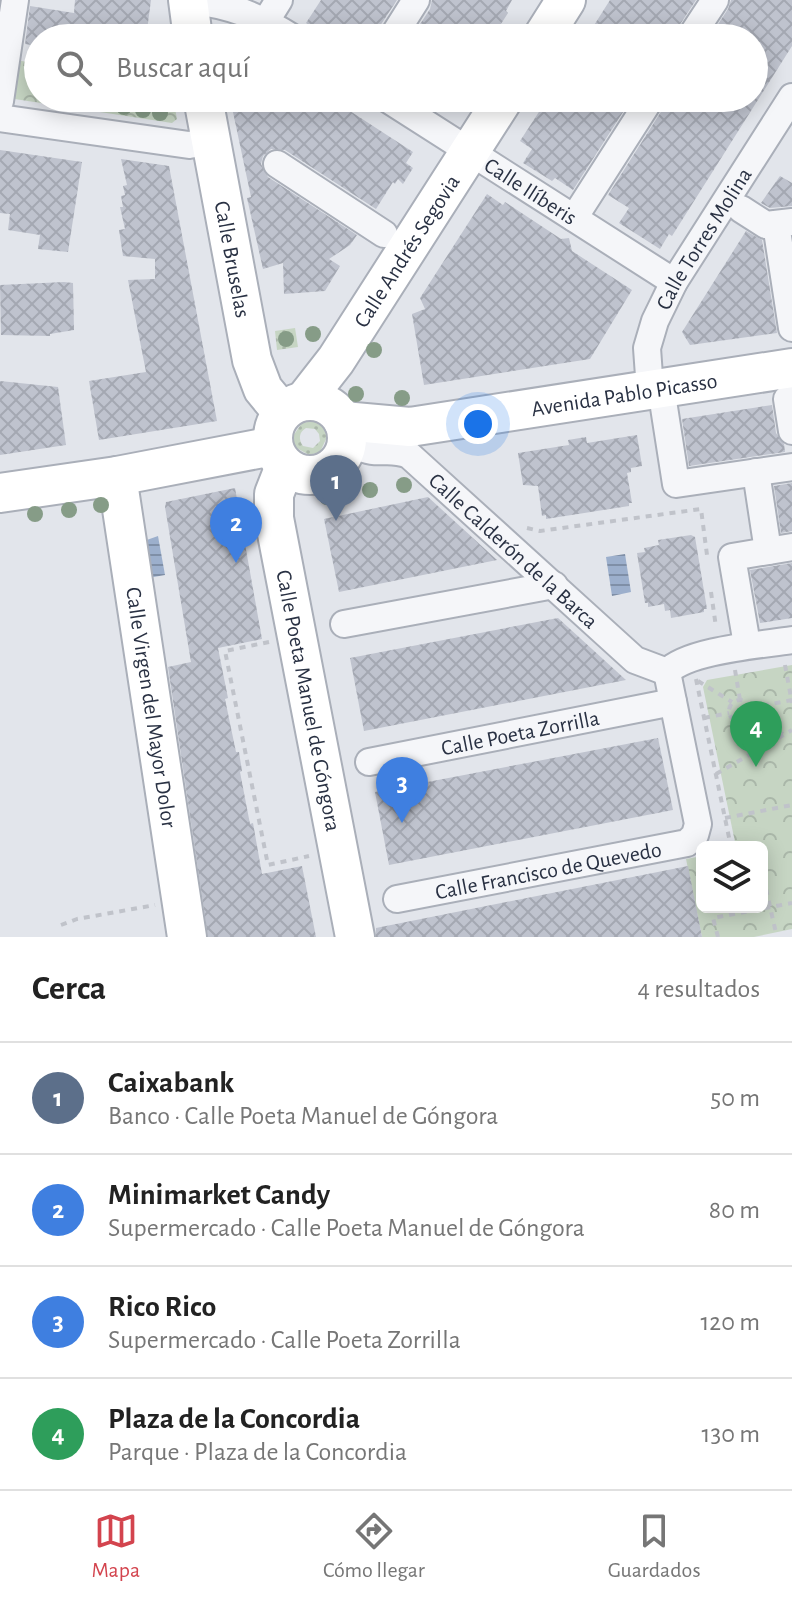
<!DOCTYPE html>
<html lang="es">
<head>
<meta charset="utf-8">
<style>
  body { margin:0; font-family:"Alegreya Sans",sans-serif; background:#f2f2f2; color:#222 }
  .controls { position:absolute; right:24px; bottom:24px; display:grid; overflow:hidden; border-radius:12px; box-shadow:0 4px 20px #0003 }
  .controls button { width:72px; height:72px; display:grid; place-items:center; padding:0; border:0; border-bottom:2px solid #e0e0e0; background:#fff; color:#222; font:40px sans-serif }
  .you { position:absolute; left:478px; top:424px; width:28px; height:28px; margin:-20px; border:6px solid #fff; border-radius:50%; background:#1a73e8; box-shadow:0 0 0 12px #1a73e833 }
  .badge { display:grid; place-items:center; width:52px; height:52px; border-radius:50%; background:#d3444e; color:#fff; font-size:26px; font-weight:700 }
  .pin { position:absolute; translate:-50% -66px; filter:drop-shadow(0 2px 4px #0008) }
  .pin::after { content:''; position:absolute; top:42px; width:28px; height:24px; background:inherit; clip-path:polygon(0 0,100% 0,50% 100%) }
  .list { margin:0; padding:0; list-style:none }
  h2 { display:flex; justify-content:space-between; align-items:center; height:104px; margin:0; padding:0 32px; font-size:34px }
  h2 small { font-size:26px; font-weight:400; color:#767676 }
  .list li { display:grid; grid-template-columns:52px 1fr auto; gap:24px; align-items:center; box-sizing:border-box; height:112px; padding:0 32px; border-top:2px solid #e0e0e0 }
  .list b { display:block; font-size:30px; white-space:nowrap }
  .list p { margin:0; font-size:26px; white-space:nowrap; color:#767676 }
  .list em { font-size:26px; font-style:normal; color:#767676 }
  .icon { flex:none; width:44px; height:44px; fill:none; stroke:currentColor; stroke-width:2; stroke-linecap:round; stroke-linejoin:round }
  .map { position:relative; flex:none; width:792px; height:937px; overflow:hidden }
  .search { position:absolute; background:#fff; box-shadow:0 4px 20px #0003; left:24px; right:24px; top:24px; height:88px; display:flex; align-items:center; gap:20px; box-sizing:border-box; padding:0 28px; border-radius:44px; color:#767676; font-size:30px }
  .sheet { height:552px; background:#fff }
  nav { display:flex; justify-content:space-around; align-items:center; box-sizing:border-box; height:112px; border-top:2px solid #e0e0e0; background:#fff; font-size:22px; color:#767676 }
  nav a { display:grid; justify-items:center; gap:4px }
  nav .on { color:#d3444e }
  .map>svg:first-child { display:block }
</style>
</head>
<body>
<div class="map">
<svg width="792" height="937" viewBox="0 0 792 937">
  <defs>
    <pattern id="park-crowns" width="20" height="18" patternUnits="userSpaceOnUse" patternTransform="scale(2)"><rect width="20" height="18" fill="#c6d5c3"/><path d="M2 6a3 3 0 1 1 6 0M12 15a3 3 0 1 1 6 0" fill="none" stroke="#aab7a9"/></pattern>
    <pattern id="garden-dots" width="8" height="8" patternUnits="userSpaceOnUse" patternTransform="scale(2)"><rect width="8" height="8" fill="#c6d5c3"/><path d="M2 2h.1M6 6h.1" fill="none" stroke="#aab7a9" stroke-width="1.8" stroke-linecap="round"/></pattern>
    <pattern id="water-rules" width="6" height="5" patternUnits="userSpaceOnUse" patternTransform="scale(2)"><rect width="6" height="5" fill="#9cafcc"/><path d="M0 2.5h6" fill="none" stroke="#7f8fa7"/></pattern>
    <pattern id="building-cross-hatch" width="8" height="8" patternUnits="userSpaceOnUse" patternTransform="scale(2)"><rect width="8" height="8" fill="#bfc3ce"/><path d="M0 0l8 8M0 8l8-8" fill="none" stroke="#a4a8b2"/></pattern>
  </defs>
  <rect width="100%" height="100%" fill="#e2e5eb"/>
  <g fill="url(#park-crowns)">
    <polygon points="13,60 38,63 38,98 173,98 177,119 172,123 8,98"/>
    <polygon points="792,665 792,929 754,937 702,937 686,859 702,856 702,907 762,907 762,847 736,847 703,687 707,680"/>
  </g>
  <g fill="url(#garden-dots)" fill-rule="evenodd">
    <polygon points="295,328 298,347 277,350 275,331"/>
    <path d="M313 421 323 427 327 437 320 452 309 455 295 447 293 436 302 423ZM306 428 315 429 319 434 320 441 313 448 303 446C298 439 299 432 306 428Z"/>
  </g>
  <g fill="url(#water-rules)">
    <polygon points="158,536 165,575 148,578 144,541"/>
    <polygon points="625,554 631,592 612,596 606,557"/>
  </g>
  <g fill="url(#building-cross-hatch)">
    <polygon points="75,0 151,0 146,38 38,38 38,46 25,44 30,6 74,13"/>
    <polygon points="321,0 397,0 378,29 376,38 358,38 337,25 328,38 306,23"/>
    <polygon points="432,0 512,0 506,11 508,13 492,38 411,38 430,9"/>
    <polygon points="610,0 696,0 677,29 674,38 586,38"/>
    <polygon points="731,0 792,0 792,46 672,236 669,234 660,249 619,223 629,208 608,195 664,107 667,98 754,98 754,38 709,38 728,9"/>
    <polygon points="230,98 330,98 413,152 406,163 413,168 403,184 398,179 395,184 393,182 376,209 285,150 271,149 263,156 261,164 268,177 357,235 350,245 329,259 340,266 325,291 284,294 283,263 263,269 247,198 251,197"/>
    <polygon points="548,98 632,98 573,190 555,178 552,181 523,163 532,149 520,141"/>
    <polygon points="0,150 82,162 68,252 38,249 40,235 8,230 10,214 0,213"/>
    <polygon points="121,159 169,166 217,421 99,440 89,381 146,372 128,280 155,279 155,259 123,256 119,230 125,229 120,207 123,207 121,196 125,195 123,186 127,185"/>
    <polygon points="780,176 792,183 792,206 770,208 761,203"/>
    <polygon points="487,194 503,205 505,202 561,239 569,238 572,251 632,290 590,359 424,385 412,314 425,309 420,298"/>
    <polygon points="746,231 762,240 777,333 690,345 682,332"/>
    <polygon points="64,282 73,283 74,330 50,334 50,336 1,335 0,285"/>
    <polygon points="0,381 58,387 66,445 0,455"/>
    <polygon points="772,405 776,433 784,444 785,452 689,466 682,419"/>
    <polygon points="637,435 642,466 631,468 631,472 627,473 632,503 629,503 629,506 546,519 546,515 542,516 538,486 523,485 518,453 569,445 568,440 586,437 587,443"/>
    <polygon points="792,483 792,531 781,533 774,486"/>
    <polygon points="235,488 262,639 218,648 228,698 225,699 236,752 239,752 242,771 240,772 250,824 253,823 262,874 302,866 316,937 208,937 168,667 191,662 165,507 166,502"/>
    <polygon points="428,497 497,560 339,592 324,519"/>
    <polygon points="691,535 695,537 707,609 704,609 704,612 671,618 670,610 665,611 664,604 648,607 648,603 645,603 637,553 645,552 644,548 659,545 658,540"/>
    <polygon points="792,563 792,618 760,623 750,570"/>
    <polygon points="558,618 626,680 364,731 350,658"/>
    <polygon points="658,738 673,810 389,865 375,792"/>
    <polygon points="688,866 702,937 376,937 376,928"/>
  </g>
  <g fill="none" stroke-linecap="round" stroke-linejoin="round">
    <g stroke="#aaafb9" stroke-width="30">
      <g id="street">
        <path d="M188 0C231 5 256 15 293 38"/>
        <polyline points="266,21 279,0"/>
        <polyline points="392,38 416,0"/>
        <polyline points="690,38 715,0"/>
        <path id="s1" d="M386 98 674 282"/>
        <polyline points="0,101 15,0"/>
        <polyline points="0,118 189,145 211,141"/>
        <polyline points="277,164 384,234"/>
        <polyline points="741,209 766,225 792,222"/>
        <polyline points="574,218 651,98"/>
        <polyline points="776,224 792,328"/>
        <polyline points="661,388 676,484 792,467"/>
        <path id="s2" d="M650 390 647 348 655 321 674 282 792 97"/>
        <polyline points="787,399 792,431"/>
        <path id="s3" d="M358 446C377 457 388 446 409 455L635 660 667 672"/>
        <polyline points="756,472 768,551"/>
        <polyline points="344,624 554,585"/>
        <polyline points="745,633 732,557 792,547"/>
        <path d="M667 672C688 650 760 645 792 640"/>
        <path id="s4" d="M369 762 673 702"/>
        <path id="s5" d="M397 899 687 843 695 835 698 824 667 672"/>
      </g>
    </g>
    <g stroke="#aaafb9" stroke-width="42">
      <g id="secondary">
        <polyline points="188,0 193,38"/>
        <polyline points="542,38 566,0"/>
        <path id="s6" d="M203 98 252 360 263 389 282 412"/>
        <circle cx="310" cy="438" r="37"/>
        <path id="s7" d="M304 401 336 360 504 98"/>
        <path id="s8" d="M343 421 410 427 792 368"/>
        <path id="s9" d="M285 466 274 494V518L355 937"/>
        <path id="s10" d="M117 476 187 937"/>
        <polyline points="0,493 117,476 273,446"/>
      </g>
    </g>
    <g stroke="#c0c3ca" stroke-width="4" stroke-dasharray="6 6" stroke-linecap="butt">
      <polyline points="527,528 540,531 701,509 707,555"/>
      <polyline points="711,592 716,627"/>
      <polyline points="269,642 225,651 268,865 309,856"/>
      <polyline points="785,665 792,703"/>
      <polyline points="735,670 740,700"/>
      <polyline points="696,679 731,847"/>
      <polyline points="698,681 732,702"/>
      <circle cx="740" cy="711" r="11"/>
      <polyline points="751,708 792,700"/>
      <polyline points="751,714 783,734"/>
      <polyline points="704,718 729,713"/>
      <polyline points="744,722 750,754"/>
      <polyline points="716,774 792,730"/>
      <polyline points="725,818 792,805"/>
      <polyline points="766,889 776,933"/>
      <polyline points="762,890 772,888"/>
      <polyline points="61,925 77,919 155,905"/>
      <polyline points="718,937 713,918 792,903"/>
    </g>
    <use href="#street" stroke="#f5f6f9" stroke-width="26"/>
    <use href="#secondary" stroke="#fff" stroke-width="38"/>
  </g>
  <g fill="#869c87">
    <circle cx="124" cy="107" r="8"/>
    <circle cx="143" cy="110" r="8"/>
    <circle cx="160" cy="113" r="8"/>
    <circle cx="313" cy="334" r="8"/>
    <circle cx="286" cy="339" r="8"/>
    <circle cx="374" cy="350" r="8"/>
    <circle cx="356" cy="394" r="8"/>
    <circle cx="402" cy="398" r="8"/>
    <circle cx="404" cy="485" r="8"/>
    <circle cx="370" cy="490" r="8"/>
    <circle cx="327" cy="497" r="8"/>
    <circle cx="101" cy="505" r="8"/>
    <circle cx="69" cy="510" r="8"/>
    <circle cx="35" cy="514" r="8"/>
  </g>
  <g text-anchor="middle" stroke-width="6" stroke-linejoin="round" paint-order="stroke">
    <g font-size="22" fill="#293143" stroke="#f2f4f8">
      <text dy="8" stroke="none"><textPath href="#s1" startOffset="172">Calle Ilíberis</textPath></text>
      <text dy="8" stroke="none"><textPath href="#s2" startOffset="166">Calle Torres Molina</textPath></text>
      <text dy="8" stroke="none"><textPath href="#s7" startOffset="182">Calle Andrés Segovia</textPath></text>
      <text dy="8" stroke="none"><textPath href="#s6" startOffset="164">Calle Bruselas</textPath></text>
      <text dy="8" stroke="none"><textPath href="#s8" startOffset="284">Avenida Pablo Picasso</textPath></text>
      <text dy="8" stroke="none"><textPath href="#s3" startOffset="194">Calle Calderón de la Barca</textPath></text>
      <text dy="8" stroke="none"><textPath href="#s9" startOffset="240">Calle Poeta Manuel de Góngora</textPath></text>
      <text dy="8" stroke="none"><textPath href="#s10" startOffset="234">Calle Virgen del Mayor Dolor</textPath></text>
      <text dy="8" stroke="none"><textPath href="#s4" startOffset="154">Calle Poeta Zorrilla</textPath></text>
      <text dy="8" stroke="none"><textPath href="#s5" startOffset="154">Calle Francisco de Quevedo</textPath></text>
    </g>
  </g>
</svg>
<div class="controls">
<button><svg class="icon" aria-label="layers" viewBox="0 0 24 24"><path d="M12 4l9 5-9 5-9-5zM3 14l9 5 9-5"/></svg></button>
</div>
<div class="you"></div>
<div class="pin badge" style="left:336px;top:521px;background:#5c6f8a">1</div>
<div class="pin badge" style="left:236px;top:563px;background:#3f7fe0">2</div>
<div class="pin badge" style="left:402px;top:823px;background:#3f7fe0">3</div>
<div class="pin badge" style="left:756px;top:767px;background:#2e9e5b">4</div>
<div class="search"><svg class="icon" aria-label="search" viewBox="0 0 24 24"><circle cx="10" cy="10" r="6"/><path d="M15 15l6 6"/></svg>Buscar aquí</div>
</div>
<section class="sheet">
<h2>Cerca<small>4 resultados</small></h2>
<ul class="list">
<li><span class="badge" style="background:#5c6f8a">1</span><div><b>Caixabank</b><p>Banco · Calle Poeta Manuel de Góngora</p></div><em>50 m</em></li>
<li><span class="badge" style="background:#3f7fe0">2</span><div><b>Minimarket Candy</b><p>Supermercado · Calle Poeta Manuel de Góngora</p></div><em>80 m</em></li>
<li><span class="badge" style="background:#3f7fe0">3</span><div><b>Rico Rico</b><p>Supermercado · Calle Poeta Zorrilla</p></div><em>120 m</em></li>
<li><span class="badge" style="background:#2e9e5b">4</span><div><b>Plaza de la Concordia</b><p>Parque · Plaza de la Concordia</p></div><em>130 m</em></li>
</ul>
</section>
<nav>
<a class="on"><svg class="icon" aria-label="map" viewBox="0 0 24 24"><path d="M3 6l6-2 6 2 6-2v14l-6 2-6-2-6 2zM9 4v14M15 6v14"/></svg>Mapa</a>
<a><svg class="icon" aria-label="directions" viewBox="0 0 24 24"><path d="M12 3l9 9-9 9-9-9zM9 14v-3h6M13 9l2 2-2 2"/></svg>Cómo llegar</a>
<a><svg class="icon" aria-label="saved" viewBox="0 0 24 24"><path d="M7 4h10v16l-5-4-5 4z"/></svg>Guardados</a>
</nav>
</body>
</html>
